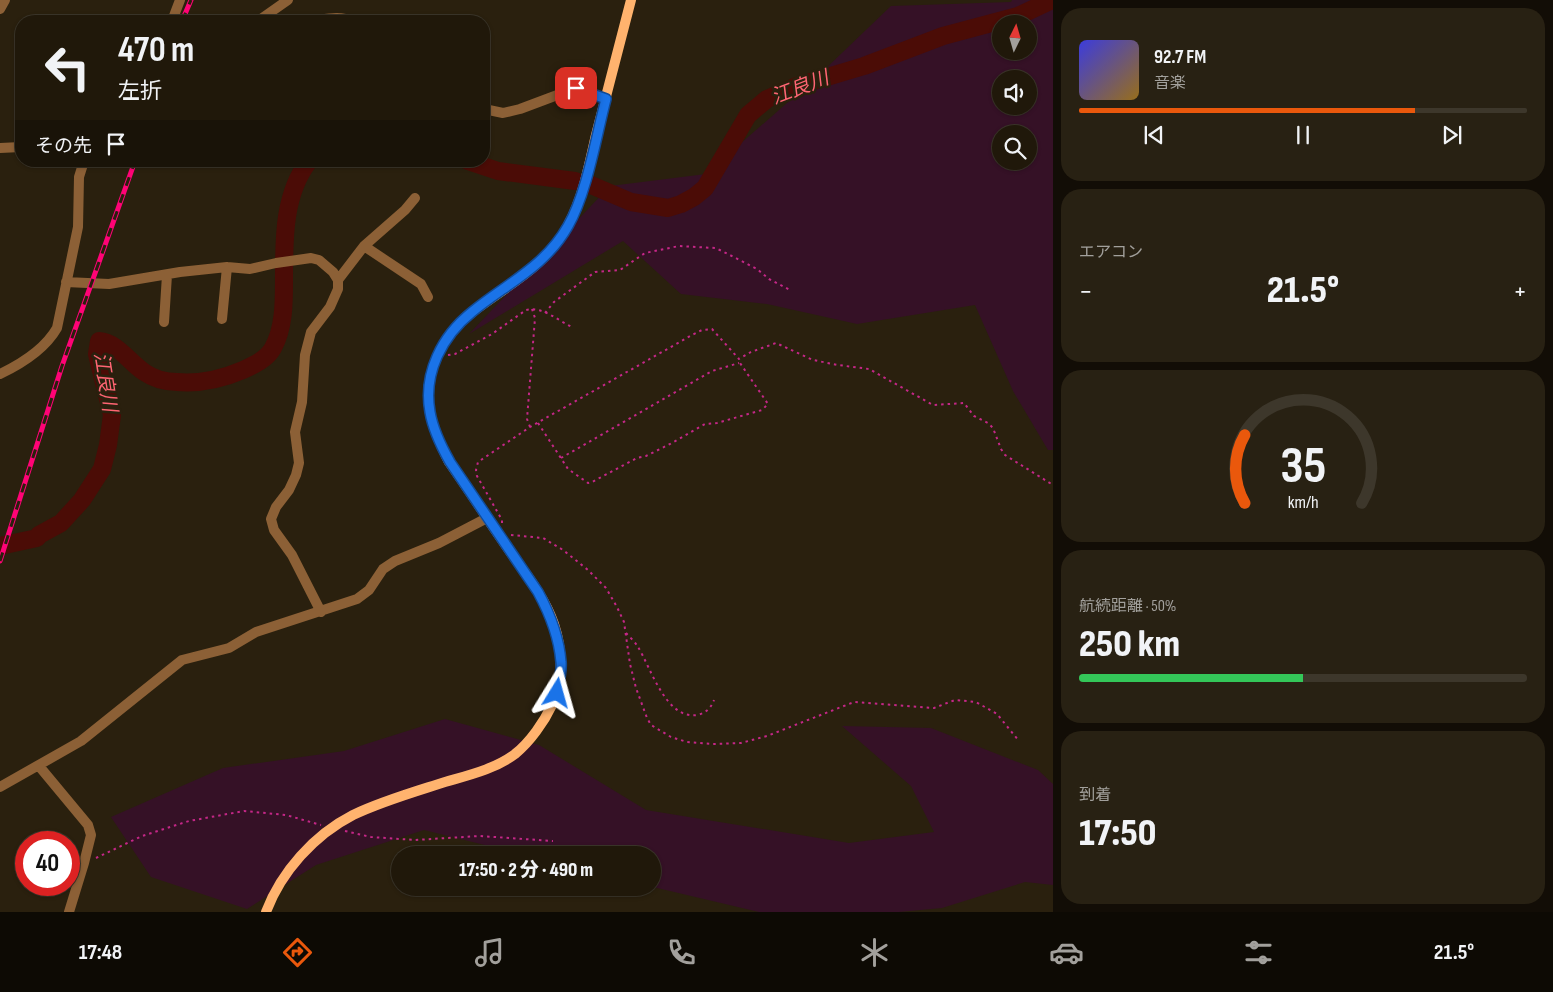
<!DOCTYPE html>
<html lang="ja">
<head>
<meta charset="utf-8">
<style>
	:root { --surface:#20180a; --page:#282113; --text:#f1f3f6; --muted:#a2a09c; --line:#3d372b; --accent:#ea580c }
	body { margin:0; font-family:"Sofia Sans Condensed","Noto Sans JP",sans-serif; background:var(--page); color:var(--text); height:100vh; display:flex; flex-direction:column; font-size:19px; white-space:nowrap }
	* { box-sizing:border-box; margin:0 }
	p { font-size:16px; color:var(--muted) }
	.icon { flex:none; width:28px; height:28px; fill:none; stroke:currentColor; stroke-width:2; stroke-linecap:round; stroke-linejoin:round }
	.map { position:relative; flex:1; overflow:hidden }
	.panel { display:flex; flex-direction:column; gap:8px; padding:8px; background:#120d06; width:500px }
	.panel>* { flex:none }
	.hud { position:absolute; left:15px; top:15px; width:475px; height:152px; border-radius:20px; box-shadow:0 1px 4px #0004,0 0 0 1px var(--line); background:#20180a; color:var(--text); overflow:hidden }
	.needle { width:32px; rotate:5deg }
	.controls { position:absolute; left:992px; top:15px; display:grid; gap:10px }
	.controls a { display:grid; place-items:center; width:45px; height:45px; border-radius:50%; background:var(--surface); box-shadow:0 1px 4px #0004,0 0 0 1px var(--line); font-size:25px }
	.speed { position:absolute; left:15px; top:831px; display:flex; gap:10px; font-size:25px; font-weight:700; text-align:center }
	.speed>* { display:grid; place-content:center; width:65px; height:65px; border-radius:50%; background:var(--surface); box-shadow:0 1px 4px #0004,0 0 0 1px var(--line); line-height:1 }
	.speed .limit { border:8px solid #d22; background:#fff; color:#111 }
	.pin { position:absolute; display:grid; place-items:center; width:42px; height:42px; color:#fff; margin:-21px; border-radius:10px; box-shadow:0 2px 8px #0006 }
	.me { position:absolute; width:55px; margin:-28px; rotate:8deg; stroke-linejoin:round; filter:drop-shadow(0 0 4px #0008) }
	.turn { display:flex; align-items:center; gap:18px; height:105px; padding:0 20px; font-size:22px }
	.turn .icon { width:65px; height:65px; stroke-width:2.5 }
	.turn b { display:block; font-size:35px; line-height:42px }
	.then { display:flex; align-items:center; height:48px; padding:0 20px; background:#0003; gap:10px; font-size:19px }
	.big { font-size:38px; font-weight:800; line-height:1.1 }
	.panel .card { flex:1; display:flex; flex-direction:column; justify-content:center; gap:8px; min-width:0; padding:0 18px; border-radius:20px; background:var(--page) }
	.panel .dial { align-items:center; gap:0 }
	.dial svg { height:130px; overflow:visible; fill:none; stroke:var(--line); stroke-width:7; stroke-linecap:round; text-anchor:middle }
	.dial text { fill:var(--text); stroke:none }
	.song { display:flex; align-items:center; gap:15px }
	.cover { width:60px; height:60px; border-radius:8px; background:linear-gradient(135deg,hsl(240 70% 55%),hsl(40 70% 35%)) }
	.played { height:5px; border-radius:2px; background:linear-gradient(90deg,var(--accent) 75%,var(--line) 75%) }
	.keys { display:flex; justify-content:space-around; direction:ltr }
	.heat { display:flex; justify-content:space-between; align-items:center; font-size:28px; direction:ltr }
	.charge { height:8px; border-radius:4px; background:linear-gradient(90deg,#34c759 50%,var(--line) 0) }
	.trip { position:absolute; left:391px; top:846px; width:270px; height:50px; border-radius:25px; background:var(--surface); box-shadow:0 1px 4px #0004,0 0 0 1px var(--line); font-weight:800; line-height:50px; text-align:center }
	.tab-bar { display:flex; height:80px; justify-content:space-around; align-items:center; background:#0d0a04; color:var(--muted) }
	.tab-bar .icon { width:35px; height:35px }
	.tab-bar .on { color:var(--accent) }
	.tab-bar b { font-size:22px; color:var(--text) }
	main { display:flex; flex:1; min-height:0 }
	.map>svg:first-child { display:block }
</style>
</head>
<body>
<main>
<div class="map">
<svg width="1053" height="912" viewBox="0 0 1053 912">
	<rect width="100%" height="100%" fill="#2a200e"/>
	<path fill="#351126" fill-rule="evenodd" d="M1012,0H1053V450H1048L1013,391L975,305L857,324L767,304L681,294L623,241L469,334L610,186L706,174L820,74L891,6L1011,2ZM1001,24H1029V51H1001ZM1001,79H1029V106H1001ZM1001,134H1029V161H1001Z
		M445,719L539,745L646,810L849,843L934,832L911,786L842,726L931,728L1038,770L1053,784V885L1025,882L942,908L899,912H759L653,887L652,855H525L424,830L316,865L247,909L151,877L111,817L223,768L344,751Z"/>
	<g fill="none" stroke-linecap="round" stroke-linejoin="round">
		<path stroke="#4b0c06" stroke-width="18" d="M468,161L498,171L575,181
			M591,185L631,202L668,208L681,204L694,197L705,188L748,115L767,99L797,86L864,66L943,36L1018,16L1052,0
			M0,546L37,538L39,535L61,523L82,500L102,469L108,445L112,415L97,354L99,341C117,342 130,363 144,372C154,379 166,382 177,382C200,384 222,379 243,370C254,365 267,359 273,348C284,328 284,303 284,281C284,241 283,194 309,161"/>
		<path stroke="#c42787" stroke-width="2" stroke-dasharray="2.5 4" stroke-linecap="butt" d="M545,313L554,302L595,272L620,270L645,253L679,246L715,248L722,251L757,269L769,279L790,290
			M448,355L455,354L492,334L526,310C542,306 557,320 572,327
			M538,423L568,469L588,483L592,482L637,458L646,456L670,444L705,424L717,423L762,410L768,404L740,363L739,359
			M530,427L527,419L535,318L532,309
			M561,458L712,371L739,363
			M502,523V520L477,476L476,470L478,462L530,427L692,335L702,330L712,329L739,359L751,352L776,343L813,360L838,365L869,369L933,405L964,403L974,416L988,423L993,428L1001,449L1005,455L1053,485
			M511,535L543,538L563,550L588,570L606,588L617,607L624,622L630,664L636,688L647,718L651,725L671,737L687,742L713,744L741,743L767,736L854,702L934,708L955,700L976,702L997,714L1019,741
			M626,633C630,637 635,642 638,647C651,668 666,720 697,715C706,713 711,708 714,700
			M345,831L371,837L415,840L480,836L553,841
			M96,858L142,836L189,821L244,811L286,815L321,825"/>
		<path stroke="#8c6036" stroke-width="10" d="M0,9L5,0
			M172,21L180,0
			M258,21L288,0
			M310,21C322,20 340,15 351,21
			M484,109L503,113L520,109L576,88L606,99
			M0,148L21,147
			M364,246L421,284L428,297
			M338,280L364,246L405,210L415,198
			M66,282L109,284L180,272L227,267L250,269L276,263L311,258L319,260L333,272L338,280V289L330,307L311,332L305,355L302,402L295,432L299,463L296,475L289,490L276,507L271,519L274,530L292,555L321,612
			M222,319L227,267
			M164,322L167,275
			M0,374C21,364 45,349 57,328L78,227L79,177L84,161
			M39,766L88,825L91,835L84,863L69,912
			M0,787L81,741L182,660L229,648L256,632L357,599L369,590L383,569L395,561L439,543L487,518"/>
		<path stroke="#ffb36e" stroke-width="10" d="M266,912C281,872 314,835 353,815C382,801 414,792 445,782C469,775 495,769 515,754C530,742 544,722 552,705C563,680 563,651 554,624C545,598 527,575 511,553C490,523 470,492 449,462C441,446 433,430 430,413C422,373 443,334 474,311C508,285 548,265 568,225C583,198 589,165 596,135C608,90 619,45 631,0"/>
		<defs>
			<path id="rail" d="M182,21L191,0
				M0,561L62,366L135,161"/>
		</defs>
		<use href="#rail" stroke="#ff0376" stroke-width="5"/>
		<use href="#rail" stroke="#2a200e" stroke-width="3" stroke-dasharray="9" stroke-linecap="butt"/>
	</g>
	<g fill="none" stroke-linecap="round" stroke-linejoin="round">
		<defs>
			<path id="route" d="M557,693C559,683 562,671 561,662C559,636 550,614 538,592L450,462C441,446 433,430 430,412C423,373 442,336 472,312C506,284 545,267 568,226C587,193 596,137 606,99L576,88"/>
		</defs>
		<use href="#route" stroke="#114b97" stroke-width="12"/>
		<use href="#route" stroke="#1a73e8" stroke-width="9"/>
	</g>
	<g text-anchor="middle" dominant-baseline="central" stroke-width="5" stroke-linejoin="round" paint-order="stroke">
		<g font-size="20" font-style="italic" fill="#ff6573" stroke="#2a200e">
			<text transform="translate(800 88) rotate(-21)">江良川</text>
			<text transform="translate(105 382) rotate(81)">江良川</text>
		</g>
	</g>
</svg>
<div class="controls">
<a><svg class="needle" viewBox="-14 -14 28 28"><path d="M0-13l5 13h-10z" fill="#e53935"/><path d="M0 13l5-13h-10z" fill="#a2a09c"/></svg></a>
<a><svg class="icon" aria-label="sound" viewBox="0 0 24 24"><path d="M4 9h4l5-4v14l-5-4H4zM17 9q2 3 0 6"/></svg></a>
<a><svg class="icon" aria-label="search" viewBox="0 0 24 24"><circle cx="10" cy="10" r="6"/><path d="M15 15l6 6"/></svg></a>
</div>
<div class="speed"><div class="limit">40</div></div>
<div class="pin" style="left:576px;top:88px;background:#d93025"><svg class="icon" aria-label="arrive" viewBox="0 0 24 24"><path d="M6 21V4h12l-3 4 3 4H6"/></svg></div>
<svg class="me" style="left:557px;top:693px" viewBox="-20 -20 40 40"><path d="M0-17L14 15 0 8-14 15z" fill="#1a73e8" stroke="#fff" stroke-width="4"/></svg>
<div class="trip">17:50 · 2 分 · 490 m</div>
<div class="hud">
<div class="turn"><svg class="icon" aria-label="left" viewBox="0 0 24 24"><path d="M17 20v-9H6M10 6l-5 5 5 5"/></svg><div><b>470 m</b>左折</div></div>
<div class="then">その先<svg class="icon" aria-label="arrive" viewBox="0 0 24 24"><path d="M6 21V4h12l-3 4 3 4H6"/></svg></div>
</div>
</div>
<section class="panel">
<div class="card">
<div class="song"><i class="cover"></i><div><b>92.7 FM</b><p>音楽</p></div></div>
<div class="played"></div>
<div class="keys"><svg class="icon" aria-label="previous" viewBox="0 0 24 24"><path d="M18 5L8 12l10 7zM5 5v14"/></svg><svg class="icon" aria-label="pause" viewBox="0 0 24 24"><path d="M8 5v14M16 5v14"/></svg><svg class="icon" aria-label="next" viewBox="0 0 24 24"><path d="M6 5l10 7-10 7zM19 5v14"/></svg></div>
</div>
<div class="card"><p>エアコン</p>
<div class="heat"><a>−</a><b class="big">21.5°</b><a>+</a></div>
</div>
<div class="card dial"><svg viewBox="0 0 100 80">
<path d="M14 69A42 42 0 1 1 86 69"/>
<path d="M14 69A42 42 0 0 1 14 27" stroke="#ea580c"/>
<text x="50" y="56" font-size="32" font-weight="700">35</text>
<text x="50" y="72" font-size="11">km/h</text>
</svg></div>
<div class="card"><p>航続距離 · 50%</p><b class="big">250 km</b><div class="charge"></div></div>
<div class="card"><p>到着</p><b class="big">17:50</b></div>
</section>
</main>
<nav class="tab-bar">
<b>17:48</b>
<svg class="icon on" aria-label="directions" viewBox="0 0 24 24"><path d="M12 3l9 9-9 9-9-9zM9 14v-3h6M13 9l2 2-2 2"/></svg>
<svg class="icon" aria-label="music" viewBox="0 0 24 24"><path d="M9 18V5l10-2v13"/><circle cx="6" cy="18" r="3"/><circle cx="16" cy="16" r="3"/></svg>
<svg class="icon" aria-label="phone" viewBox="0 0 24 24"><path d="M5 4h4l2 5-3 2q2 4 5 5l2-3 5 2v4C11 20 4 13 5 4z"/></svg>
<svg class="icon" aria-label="climate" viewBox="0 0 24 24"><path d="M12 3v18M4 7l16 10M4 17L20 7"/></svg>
<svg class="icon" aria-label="car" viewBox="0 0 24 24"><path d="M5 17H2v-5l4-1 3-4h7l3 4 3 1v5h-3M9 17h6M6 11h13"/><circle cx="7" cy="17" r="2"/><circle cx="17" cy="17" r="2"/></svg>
<svg class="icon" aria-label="filters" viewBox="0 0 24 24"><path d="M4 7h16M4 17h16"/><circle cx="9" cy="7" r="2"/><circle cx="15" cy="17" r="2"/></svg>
<b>21.5°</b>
</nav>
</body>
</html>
